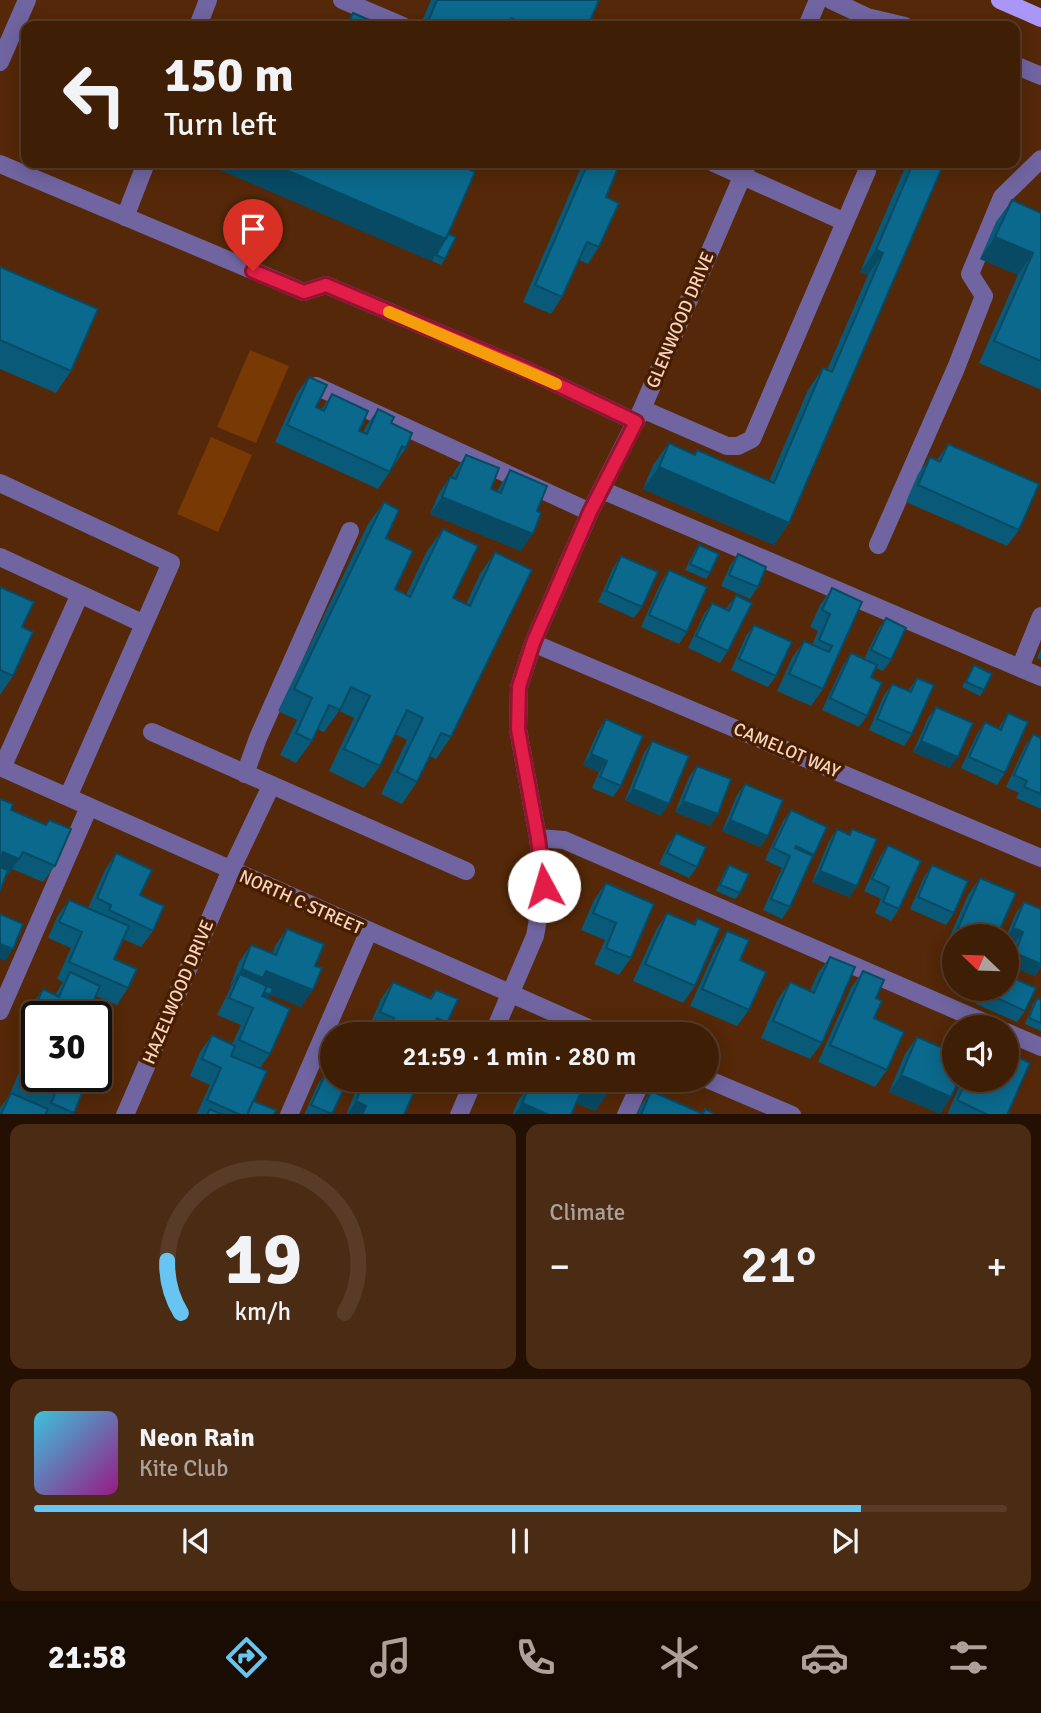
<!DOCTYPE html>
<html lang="en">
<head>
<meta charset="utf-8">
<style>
	:root { --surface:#3f1e06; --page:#4a2b14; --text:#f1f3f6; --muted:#ada29b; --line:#583c28; --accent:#68c4f0 }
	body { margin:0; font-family:Signika,sans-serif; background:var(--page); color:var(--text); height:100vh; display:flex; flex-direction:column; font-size:26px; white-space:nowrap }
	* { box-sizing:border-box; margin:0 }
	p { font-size:23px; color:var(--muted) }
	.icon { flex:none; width:38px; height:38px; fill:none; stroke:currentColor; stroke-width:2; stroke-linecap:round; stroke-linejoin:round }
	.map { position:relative; height:1114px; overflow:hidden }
	.drawer { display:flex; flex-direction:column; gap:10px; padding:10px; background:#231003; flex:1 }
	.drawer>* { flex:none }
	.guide { position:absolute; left:21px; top:21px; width:999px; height:147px; border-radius:14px; box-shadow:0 4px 18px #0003,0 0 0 2px var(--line); background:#3f1e06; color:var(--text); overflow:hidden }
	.needle { width:46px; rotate:293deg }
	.fabs { position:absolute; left:942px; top:924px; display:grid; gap:14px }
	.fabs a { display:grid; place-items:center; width:77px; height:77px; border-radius:50%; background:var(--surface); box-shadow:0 4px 18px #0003,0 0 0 2px var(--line); font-size:35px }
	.speed { position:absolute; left:21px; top:1001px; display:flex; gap:14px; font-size:35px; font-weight:700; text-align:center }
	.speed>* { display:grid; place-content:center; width:91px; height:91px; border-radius:50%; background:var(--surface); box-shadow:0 4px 18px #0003,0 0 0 2px var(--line); line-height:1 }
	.speed .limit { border:4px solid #111; border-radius:10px; background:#fff; color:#111 }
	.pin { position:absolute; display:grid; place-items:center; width:60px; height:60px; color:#fff; margin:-72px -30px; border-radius:50% 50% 50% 0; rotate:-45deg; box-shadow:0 0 7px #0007 }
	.pin .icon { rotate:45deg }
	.me { position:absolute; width:77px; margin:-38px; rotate:354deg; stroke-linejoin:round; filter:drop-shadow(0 0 5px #0008) }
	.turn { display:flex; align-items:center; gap:24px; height:147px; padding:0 28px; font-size:32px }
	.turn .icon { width:91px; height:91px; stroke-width:2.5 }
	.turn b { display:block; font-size:49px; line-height:60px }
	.big { font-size:52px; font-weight:600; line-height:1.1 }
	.drawer .widget { flex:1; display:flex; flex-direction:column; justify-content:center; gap:10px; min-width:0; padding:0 24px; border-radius:14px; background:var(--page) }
	.drawer .dial { align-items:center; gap:0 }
	.dial svg { height:182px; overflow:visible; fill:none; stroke:var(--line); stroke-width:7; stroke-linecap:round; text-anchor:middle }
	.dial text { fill:var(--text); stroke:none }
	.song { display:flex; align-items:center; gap:21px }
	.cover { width:84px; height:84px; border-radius:10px; background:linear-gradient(135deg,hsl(190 70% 55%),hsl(310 70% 35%)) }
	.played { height:7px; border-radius:4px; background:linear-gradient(90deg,var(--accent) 85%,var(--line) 85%) }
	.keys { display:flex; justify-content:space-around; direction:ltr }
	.heat { display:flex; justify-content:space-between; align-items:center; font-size:38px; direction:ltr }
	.drawer .tiles { flex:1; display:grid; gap:10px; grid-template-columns:1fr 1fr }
	.widget:last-child { grid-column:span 2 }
	.trip { position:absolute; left:320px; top:1022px; width:399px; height:70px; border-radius:35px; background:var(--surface); box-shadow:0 4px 18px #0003,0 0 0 2px var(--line); font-weight:600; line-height:70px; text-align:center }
	.menu { display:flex; height:112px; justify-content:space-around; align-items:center; background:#190c02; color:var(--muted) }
	.menu .icon { width:49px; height:49px }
	.menu .current { color:var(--accent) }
	.menu b { font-size:32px; color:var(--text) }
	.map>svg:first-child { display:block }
</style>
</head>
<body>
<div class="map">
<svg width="1041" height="1115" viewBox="0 0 1041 1115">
	<rect width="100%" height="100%" fill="#542808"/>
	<path fill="#793904" d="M250,350L289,366L256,443L217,427Z
		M211,437L252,455L218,532L177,514Z"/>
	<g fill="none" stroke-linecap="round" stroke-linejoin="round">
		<path stroke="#7065a0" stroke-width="18" d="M342,0L403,26
			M831,0L867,17L905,26
			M198,26L208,0
			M807,26L818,0
			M0,62L27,0
			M1015,65L1041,76
			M714,163L845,222
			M0,164L304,292L326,285L527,370L636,422
			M125,217L146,163
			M316,386L590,512
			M642,409L727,446H738L752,439L867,171L865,163
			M0,483L171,563L68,797
			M602,490L1041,677
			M878,545L956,368L984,296L970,274L1002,197L1041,159
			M0,557L80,594L2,768
			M80,594L144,624
			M533,643L1041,858
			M1020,668L1041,616
			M152,732L466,871
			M0,767L602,1034
			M245,774L258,738L350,531
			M538,838L564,840L995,1027
			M0,1011L89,807
			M1006,1032L1041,1047
			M493,1034L535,936L544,886L538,838L518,729L519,687L533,643L590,512L642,409L748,163
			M707,1079L792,1115
			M125,1115L231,870L271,786
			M289,1115L368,933
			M459,1115L474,1080
			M626,1115L642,1080"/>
		<path stroke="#a996f6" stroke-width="18" d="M1000,0L1041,18"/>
	</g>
	<path fill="#095a79" d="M431,0H599L588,26H420Z
		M353,13L383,26H344Z
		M583,163H620L606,197L599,247L588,264L579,260L562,297L551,314L523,302Z
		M907,163H944L789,523L774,545L643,489L653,465L669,443L694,454L697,450L769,481L808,390L823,368L827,370L868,275L860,272Z
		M1012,200L1041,213V390L979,363L1018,275L980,259L996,222Z
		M448,234L445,259L441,265L432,261L435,254L431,261Z
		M0,267L71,371L56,393L0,369Z
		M309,377L316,407L321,410L332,394L359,431L363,433L366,426L378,409L391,423L406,448L378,489L275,442L297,393Z
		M948,444L1019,530L1007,546L906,502L918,474L930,457L937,460Z
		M466,455L491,489L497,491L510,470L537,511L521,551L430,514L439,493L450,477H452L454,472Z
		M384,502L386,538L395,589L406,595L427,551L443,529L453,598L466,604L480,574L495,552L451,737L436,759L430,756L417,782L402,804L381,794L407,740L395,734L380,766L364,788L329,771L354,718L339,711L324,732L317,729L312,741L296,763L280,755L297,720L278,711L368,524Z
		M699,545L710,573L706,579L685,570L695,550Z
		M738,554L758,587L750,599L721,586L730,566Z
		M621,556L642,607L634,618L598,602L613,568Z
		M669,570L687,632L679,644L641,627L661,582Z
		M0,587L22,627L13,676L0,695Z
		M832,588L862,602L823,689L811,706L777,691L792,658L804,641L812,645L818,631L810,627L820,605Z
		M736,595L728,651L720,663L688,648L704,614L712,603L726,609Z
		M886,618L891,660L883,671L876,668L871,677L867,716L859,727L822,710L843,665L851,653L864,659L878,630Z
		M754,625L776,676L768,687L731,670L746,636Z
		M1041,649V660L1037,658Z
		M974,665L984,690L980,696L962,687Z
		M917,678L912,734L904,746L869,730L884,695L892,684L908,691Z
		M936,707L950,768L913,752L928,718Z
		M1008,713L1005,773L997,785L961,768L977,734L985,722L998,729Z
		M606,719L621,786L613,797L592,788L599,772L583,765L598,731Z
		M1033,734L1041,738V809L1016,798L1019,793L1006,787L1025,746Z
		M652,741L661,816L625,800L644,753Z
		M697,766L718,814L710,826L675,812L689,777Z
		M745,784L768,836L760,847L722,831L737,795Z
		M11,810L45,825L49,820L55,866L43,882L12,869L7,876L6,875Z
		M791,810L814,855L790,907L782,919L763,910L782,868L765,860L783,821Z
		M837,829L848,834L852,829L857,886L849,897L812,882L829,841Z
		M676,833L697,867L689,878L659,864L668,845Z
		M888,845L899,909L891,921L875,913L881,899L864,891L880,857Z
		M116,853L140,895L153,931L141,947L123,939L114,959L128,988L117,1005L96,996L87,1017H37V1037L20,1030L31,1006L43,989L55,995L63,982L57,979L71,948L48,938L57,917L69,900L88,908L105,870Z
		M729,865L740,893L735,899L716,891L725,870Z
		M932,865L954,913L946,925L910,909L924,877Z
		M980,878L1016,893L954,936V948L946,945L968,895Z
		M606,883L631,958L619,975L594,964L605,940L581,930L594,900Z
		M1024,902L1041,909V967L1035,976L1007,965L1015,943L1006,939V937L1016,913Z
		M667,913L693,924L697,918L695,986L683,1003L633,981L656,930Z
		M287,929L315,966L301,1007L270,994L267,999L270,1054L260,1068L253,1101L274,1115H196L210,1085L190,1076L200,1052L212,1035L232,1044L241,1025L217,1015L231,987L230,986L239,962L251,945L272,954L275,946Z
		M727,931L740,960L749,1010L737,1026L690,1006L716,948Z
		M830,957L822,1043L810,1059L761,1038L778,999L790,982L810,991L818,973Z
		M863,971L887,1070L875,1087L818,1062L851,988Z
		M393,982L429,998L436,990L439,1034H381L368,1029L381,999Z
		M983,989H1006L1025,1011L1017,1022L976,1004Z
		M1037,998L1041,1000V1031L1025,1024L1033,1004Z
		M954,1030L951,1097L940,1114L889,1092L905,1054L917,1037L942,1048Z
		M37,1038V1076L63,1084L74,1113L72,1115H0V1108L9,1096L28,1051Z
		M326,1073L332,1115H304L318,1084Z
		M363,1080H419L404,1115H346L357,1088Z
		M537,1080H613L607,1094L595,1111L576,1103L571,1115H512L518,1101L530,1084L534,1086Z
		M962,1080H1006L1007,1115H947Z
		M651,1091L702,1113L705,1109L717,1115H637L639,1108Z"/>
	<path fill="#084a63" d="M511,18L530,26H505Z
		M204,163H270L446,239L431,261Z
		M995,237L1033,253L1018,275L980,259Z
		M876,250L883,253L868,275L860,272Z
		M659,467L789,523L774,545L643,489Z
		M442,497L533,534L521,551L430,514Z
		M921,741L958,757L950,768L913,752Z
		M591,754L607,761L599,772L583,765Z
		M633,789L669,804L661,816L625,800Z
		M683,801L718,814L710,826L675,812Z
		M730,820L768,836L760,847L722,831Z
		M3,852L19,859L7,876L0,873V855Z
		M820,871L857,886L849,897L812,882Z
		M958,928L973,935L972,936H954V948L946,945Z
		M1013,928L1023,932L1015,943L1006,939V938Z
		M0,944L13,949L5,961L0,959Z
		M1015,953L1041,964V967L1035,976L1007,965Z
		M242,969L266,971L313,990L301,1007L258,990L240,974L231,987L230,986Z
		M258,990L270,995L266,1000L254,995Z
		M437,1018L447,1023L439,1034H426Z
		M901,1075L951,1097L940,1114L889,1092Z
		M584,1085L607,1094L595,1111L572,1101Z
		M356,1101L366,1106L360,1115H347Z
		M522,1103L549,1115H517L518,1112L516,1115H514Z"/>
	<path fill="#0b698d" stroke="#084a63" stroke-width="2" d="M437,0H599L588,26H530L511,18L507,26H426Z
		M353,13L383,26H348Z
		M840,22L849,26H839Z
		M270,163H454L475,172L446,239Z
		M588,163H620L606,197L619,203L599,247L587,242L562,297L535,285Z
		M913,163H944L789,523L659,467L669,443L695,455L697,450L774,483L823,368L832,372L883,253L876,250Z
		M1012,200L1041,213V361L994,341L1033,253L995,237Z
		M448,234L456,237L445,259L436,255Z
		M0,267L98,309L71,371L0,340Z
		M309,377L327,385L316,407L324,411L332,394L368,411L359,431L367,434L378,409L394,417L391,423L412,433L406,448L402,446L390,472L287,425Z
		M948,444L1039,484L1019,530L918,485L930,457L940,462Z
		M466,455L499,468L491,489L501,493L510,470L547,486L537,511L541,513L533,534L442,497L450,477L456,479Z
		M384,502L399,510L386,538L413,551L395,589L410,597L443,529L478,546L453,598L470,606L495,552L532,570L451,737L441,733L417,782L397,772L423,718L407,710L380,766L344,749L370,696L351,687L340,710L329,705L312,741L296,733L312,698L294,689Z
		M699,545L719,554L710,573L690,564Z
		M738,554L766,567L758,587L729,575Z
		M621,556L658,572L642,607L606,591Z
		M669,570L707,587L687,632L649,615Z
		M0,587L34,602L22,627L33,632L13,676L0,670Z
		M832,588L862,602L823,689L789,674L804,641L829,652L832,646L819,640L830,614L822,610Z
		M736,595L752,603L728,651L696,636L712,603L729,611Z
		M886,618L906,628L891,660L871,650Z
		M754,625L792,642L776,676L739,659Z
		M851,653L877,665L871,677L882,683L867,716L830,698Z
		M974,665L992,674L984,690L966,682Z
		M917,678L934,685L912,734L877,719L892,684L911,692Z
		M936,707L973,723L958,757L921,741Z
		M1008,713L1028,722L1005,773L969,757L985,722L1001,730Z
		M606,719L643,736L621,786L600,777L607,761L591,754Z
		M1033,734L1041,738V794L1024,787L1027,781L1014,775Z
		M652,741L689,756L669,804L633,789Z
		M697,766L731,779L718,814L683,801Z
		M745,784L783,800L768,836L730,820Z
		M0,799L13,804L11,810L46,825L49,820L71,829L55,866L23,852L19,859L3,852L2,855H0Z
		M791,810L827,827L814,855L796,846L795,848L813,856L790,907L771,899L790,856L773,848Z
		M837,829L850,835L852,829L877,839L857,886L820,871Z
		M676,833L706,847L697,867L667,853Z
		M888,845L921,861L899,909L883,902L889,887L872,879Z
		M116,853L152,870L140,895L164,906L153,931L109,910L111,905L97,898Z
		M729,865L749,874L740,893L720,885Z
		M932,865L968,881L954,913L918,897Z
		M0,867L8,870L0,891Z
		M980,878L1016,893L997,936H973V935L958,928Z
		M606,883L654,904L631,958L606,948L616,923L593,913Z
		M69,900L129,926L114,959L137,969L128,988L69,962L82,932L59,922Z
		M1024,902L1041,909V964L1015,953L1023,932L1013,928Z
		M667,913L695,925L697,918L720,928L695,986L645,964Z
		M0,914L23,924L13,949L0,944Z
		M287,929L324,944L315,966L322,968L313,990L266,971L263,978L242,969L251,945L276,955Z
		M727,931L749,940L740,960L766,972L749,1010L702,989Z
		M830,957L855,967L822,1043L773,1021L790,982L814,993Z
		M863,971L884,980L876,998L882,1001L874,1018L904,1032L887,1070L830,1045Z
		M70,972L100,986L87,1017H41L32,1013L43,989L59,997Z
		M240,974L267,986L262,996L290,1009L270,1054L239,1040L253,1008L229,998Z
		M1006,975L1036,988L1025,1011L984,992L986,989H1006Z
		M393,982L431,999L436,990L458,999L447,1023L437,1018L430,1034H387L394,1018L380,1012Z
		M263,985L273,988L270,995L264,992L267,986Z
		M1037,998L1041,1000V1023L1029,1018Z
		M96,1022L110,1029L100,1053L96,1051Z
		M954,1030V1080H959L951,1097L901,1075L917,1037L945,1049Z
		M212,1035L235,1046L231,1056L267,1071L247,1115H241L207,1100L221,1068L202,1059Z
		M37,1041V1076H66L63,1084L82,1093L74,1113L51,1103L55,1094L20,1079Z
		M1006,1052L1030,1063L1007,1115H988L957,1100L967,1080H1006Z
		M326,1073L332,1076V1080H341L347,1082L332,1114L311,1105Z
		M365,1080H419L404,1115H362L366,1106L356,1101Z
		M541,1080H613L607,1094L584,1085L571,1115H549L522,1103L530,1084L538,1087Z
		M651,1091L703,1114L705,1109L717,1115H641Z
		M11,1093L48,1109L45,1115H0L1,1114Z
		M253,1101L276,1110L274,1115H247Z
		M210,1109L223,1115H207Z"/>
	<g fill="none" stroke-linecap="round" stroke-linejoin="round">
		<defs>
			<path id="route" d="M253,271L304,292L326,285L527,370L636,422L590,512L533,643L519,687L518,729L538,838L544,886"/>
		</defs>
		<use href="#route" stroke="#92132f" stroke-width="18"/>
		<use href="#route" stroke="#e11d48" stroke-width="12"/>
		<path stroke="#f59e0b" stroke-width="12" d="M389,312L556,384"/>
	</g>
	<g text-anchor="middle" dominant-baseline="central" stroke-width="7" stroke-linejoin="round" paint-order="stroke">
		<g font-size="18" fill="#f9d5c1" stroke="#481e00">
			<text transform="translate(680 320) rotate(-67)">GLENWOOD DRIVE</text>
			<text transform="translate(787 750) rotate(23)">CAMELOT WAY</text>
			<text transform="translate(301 902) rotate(24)">NORTH C STREET</text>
			<text transform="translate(178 992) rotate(-67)">HAZELWOOD DRIVE</text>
		</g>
	</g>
</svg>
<div class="fabs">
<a><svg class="needle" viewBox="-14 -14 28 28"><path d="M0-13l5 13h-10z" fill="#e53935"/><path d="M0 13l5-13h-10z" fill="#ada29b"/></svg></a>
<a><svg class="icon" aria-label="sound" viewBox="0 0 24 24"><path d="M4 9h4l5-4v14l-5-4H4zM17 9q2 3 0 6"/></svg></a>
</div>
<div class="speed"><div class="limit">30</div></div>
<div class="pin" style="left:253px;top:271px;background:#d93025"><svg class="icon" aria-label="arrive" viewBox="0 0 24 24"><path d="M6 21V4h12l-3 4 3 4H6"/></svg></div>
<svg class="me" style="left:544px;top:886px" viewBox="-20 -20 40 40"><circle r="19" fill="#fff"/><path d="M0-13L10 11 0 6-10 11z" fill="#e11d48"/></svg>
<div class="trip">21:59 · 1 min · 280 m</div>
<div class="guide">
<div class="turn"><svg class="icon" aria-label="left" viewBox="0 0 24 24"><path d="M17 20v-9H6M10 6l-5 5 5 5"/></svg><div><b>150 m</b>Turn left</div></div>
</div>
</div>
<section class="drawer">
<div class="tiles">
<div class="widget dial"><svg viewBox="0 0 100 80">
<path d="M14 69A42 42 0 1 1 86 69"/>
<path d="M14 69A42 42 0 0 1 8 46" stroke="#68c4f0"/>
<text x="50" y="56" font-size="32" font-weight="700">19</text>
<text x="50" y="72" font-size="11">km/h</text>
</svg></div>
<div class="widget"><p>Climate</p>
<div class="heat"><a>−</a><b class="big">21°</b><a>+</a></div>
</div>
<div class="widget">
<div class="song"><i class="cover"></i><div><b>Neon Rain</b><p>Kite Club</p></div></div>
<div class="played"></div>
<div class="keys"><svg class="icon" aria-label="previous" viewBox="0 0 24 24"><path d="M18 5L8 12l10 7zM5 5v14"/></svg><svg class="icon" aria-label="pause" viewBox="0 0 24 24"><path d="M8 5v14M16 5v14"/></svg><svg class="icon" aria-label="next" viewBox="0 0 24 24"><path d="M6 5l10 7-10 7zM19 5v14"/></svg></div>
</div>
</div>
</section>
<nav class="menu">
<b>21:58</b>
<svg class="icon current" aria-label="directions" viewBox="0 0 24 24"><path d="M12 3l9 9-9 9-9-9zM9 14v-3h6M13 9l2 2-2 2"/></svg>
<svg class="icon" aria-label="music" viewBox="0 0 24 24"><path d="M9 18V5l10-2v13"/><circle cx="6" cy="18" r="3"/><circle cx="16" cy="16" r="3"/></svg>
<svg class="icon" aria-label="phone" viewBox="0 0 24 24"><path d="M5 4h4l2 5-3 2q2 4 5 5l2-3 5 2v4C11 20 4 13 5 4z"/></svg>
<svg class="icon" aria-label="climate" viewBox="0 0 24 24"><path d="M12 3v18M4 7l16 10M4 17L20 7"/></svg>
<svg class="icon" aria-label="car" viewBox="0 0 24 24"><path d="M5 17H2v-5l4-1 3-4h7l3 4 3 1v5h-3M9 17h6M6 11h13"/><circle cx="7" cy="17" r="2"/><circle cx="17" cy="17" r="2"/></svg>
<svg class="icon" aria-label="filters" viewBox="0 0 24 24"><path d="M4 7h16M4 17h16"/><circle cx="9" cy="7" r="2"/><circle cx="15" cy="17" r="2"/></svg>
</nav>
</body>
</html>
